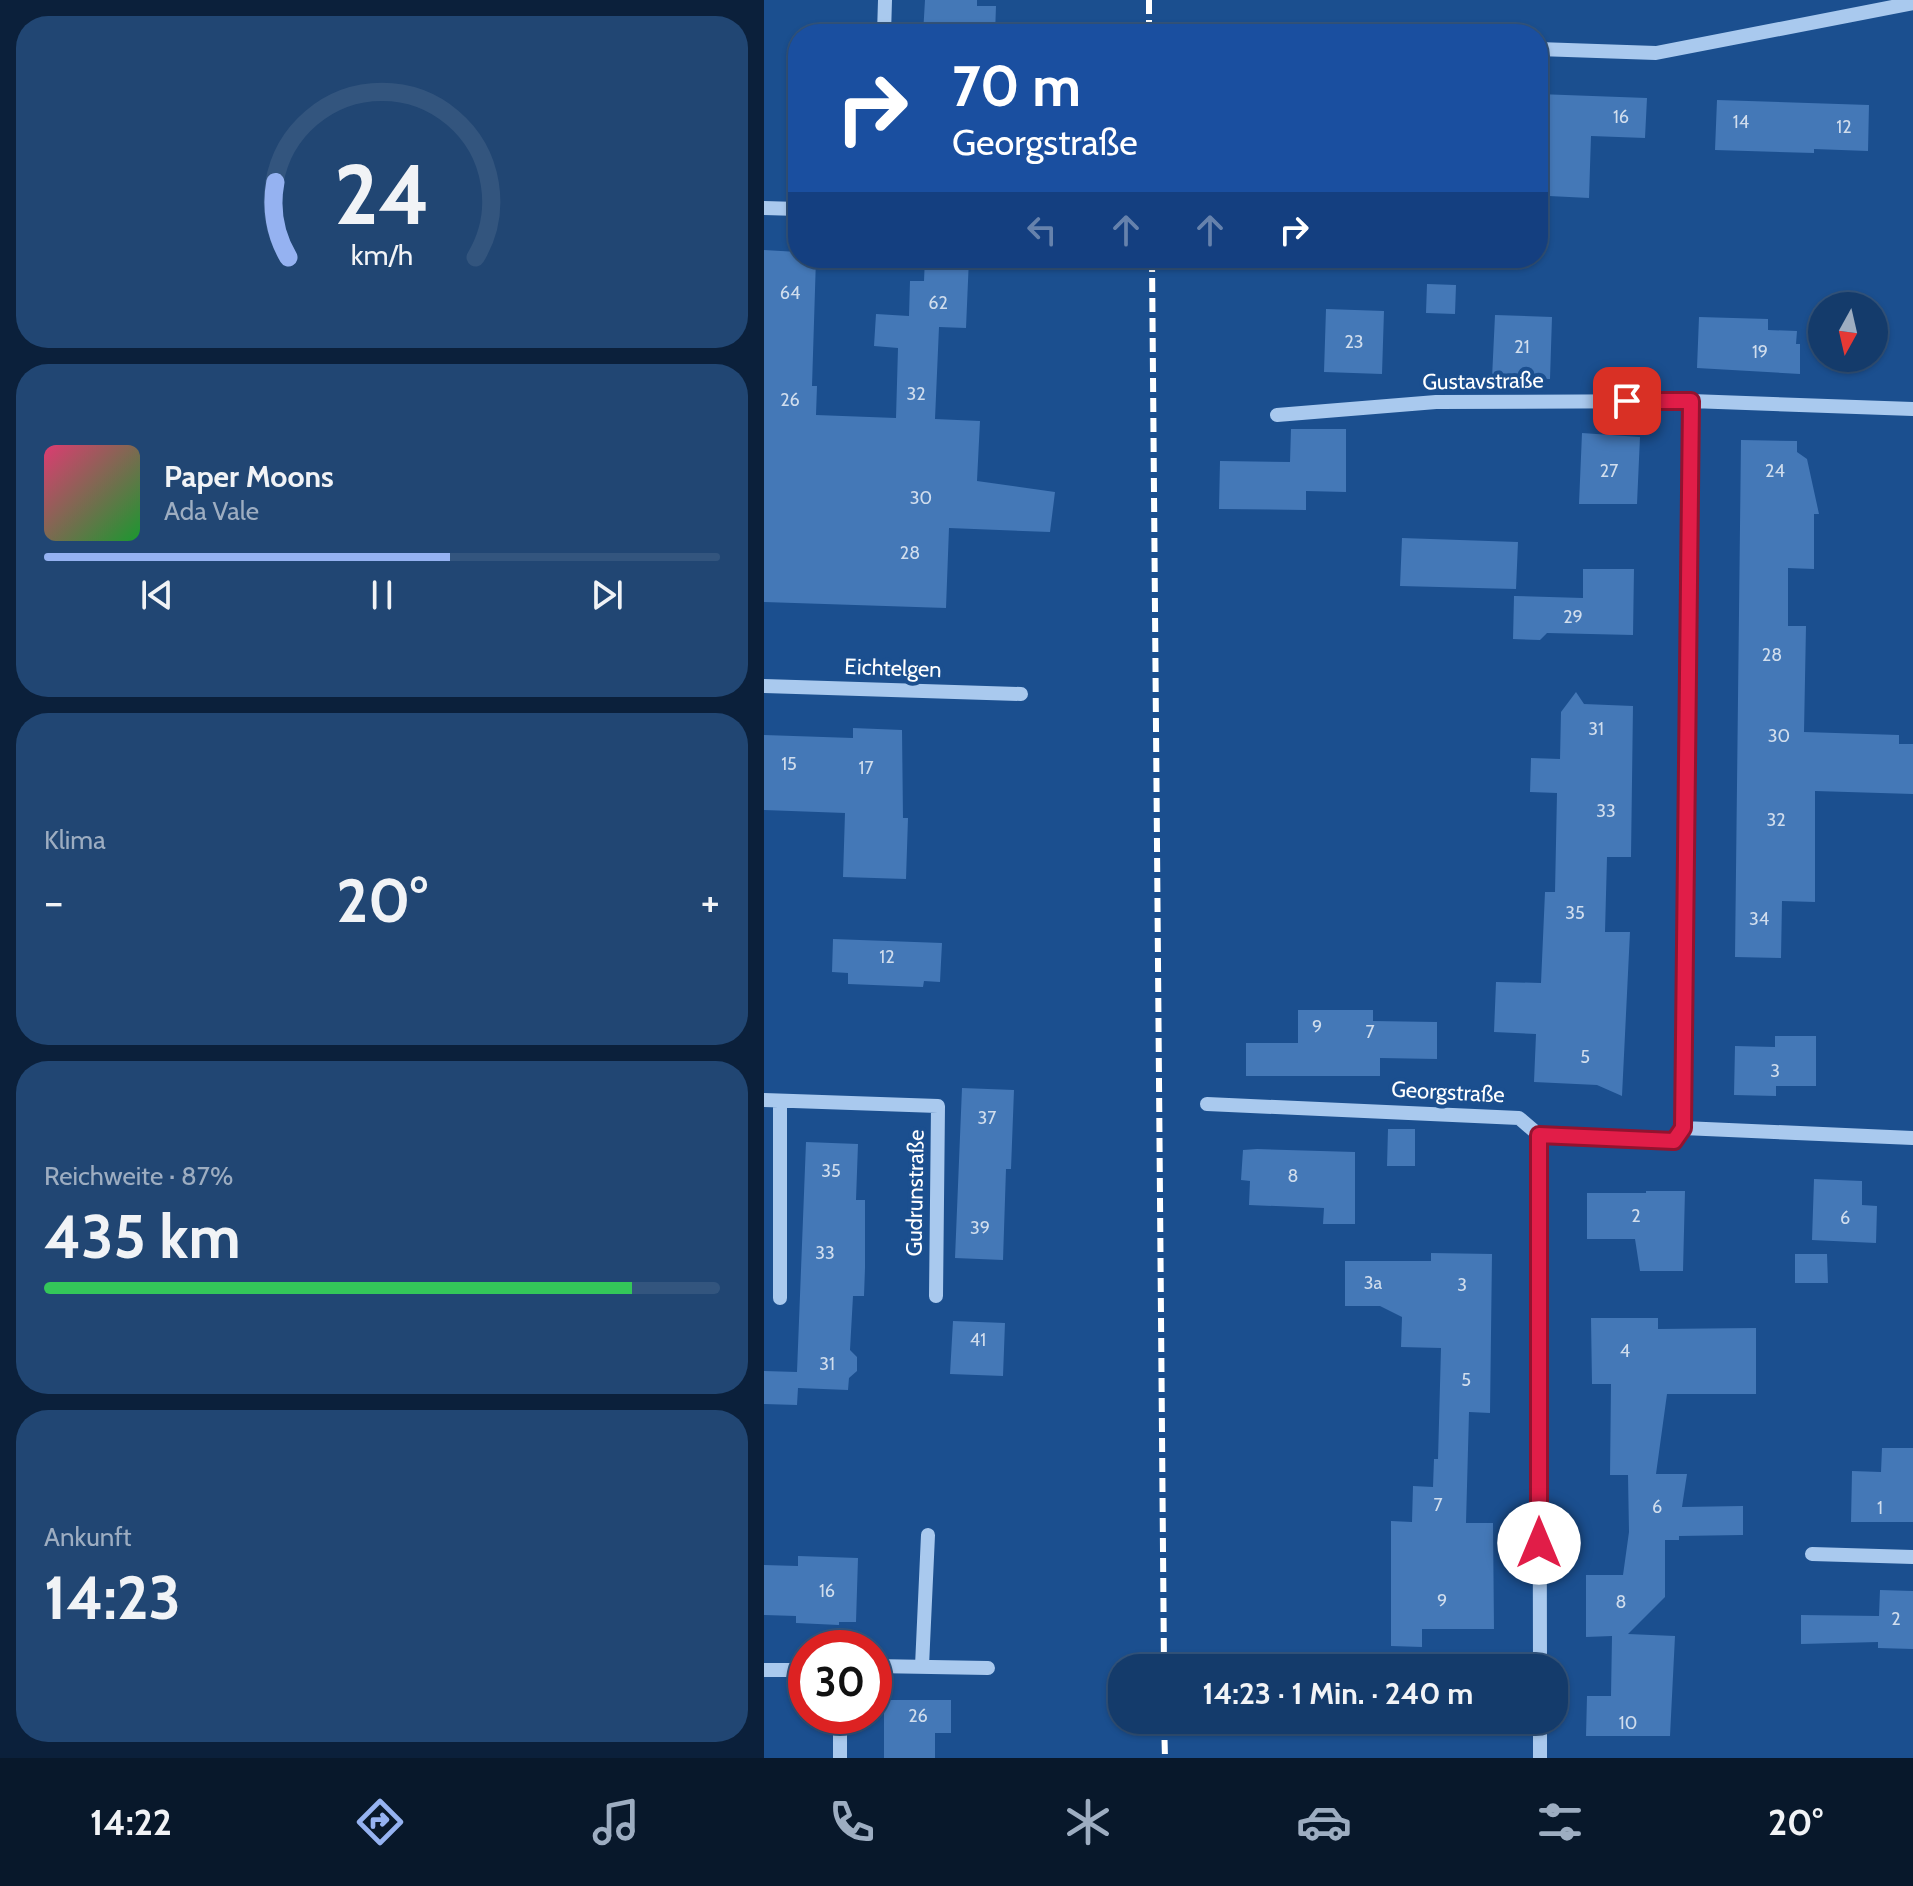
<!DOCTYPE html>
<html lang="de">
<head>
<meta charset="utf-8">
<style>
	:root { --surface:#143b6b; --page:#214673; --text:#f1f3f6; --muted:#9dadc1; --line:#33557e; --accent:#95b2f1 }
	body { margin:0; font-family:Cabin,sans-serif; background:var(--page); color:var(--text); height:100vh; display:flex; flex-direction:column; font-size:30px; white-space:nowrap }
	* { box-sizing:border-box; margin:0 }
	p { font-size:26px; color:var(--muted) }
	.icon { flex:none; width:44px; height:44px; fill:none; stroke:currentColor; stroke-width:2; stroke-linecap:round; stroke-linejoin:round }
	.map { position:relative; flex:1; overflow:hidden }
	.panel { display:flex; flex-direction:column; gap:16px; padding:16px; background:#0b203b; width:764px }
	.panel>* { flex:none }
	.top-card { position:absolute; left:24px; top:24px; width:760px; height:244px; border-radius:32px; box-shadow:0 2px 6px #0004,0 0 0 2px var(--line); background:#1a4fa0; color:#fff; overflow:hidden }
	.needle { width:52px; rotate:188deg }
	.tools { position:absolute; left:1044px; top:292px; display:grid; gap:16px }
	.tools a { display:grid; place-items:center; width:80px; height:80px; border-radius:50%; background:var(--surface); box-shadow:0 2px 6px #0004,0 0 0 2px var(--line); font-size:40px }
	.speed { position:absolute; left:24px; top:1630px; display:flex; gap:16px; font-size:40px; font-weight:700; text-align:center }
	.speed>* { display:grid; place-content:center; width:104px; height:104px; border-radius:50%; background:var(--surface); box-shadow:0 2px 6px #0004,0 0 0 2px var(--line); line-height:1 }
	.speed .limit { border:12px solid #d22; background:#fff; color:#111 }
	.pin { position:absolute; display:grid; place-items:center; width:68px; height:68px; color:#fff; margin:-34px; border-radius:16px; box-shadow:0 4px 12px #0006 }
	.me { position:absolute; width:88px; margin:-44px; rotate:0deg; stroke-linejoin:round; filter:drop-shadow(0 0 6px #0008) }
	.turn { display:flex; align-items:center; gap:28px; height:168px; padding:0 32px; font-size:36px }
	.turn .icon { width:104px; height:104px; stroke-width:2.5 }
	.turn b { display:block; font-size:56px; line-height:68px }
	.lanes { display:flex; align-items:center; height:76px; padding:0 32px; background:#0003; justify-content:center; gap:40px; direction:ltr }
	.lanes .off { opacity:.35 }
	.big { font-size:60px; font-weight:700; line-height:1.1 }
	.panel .tile { flex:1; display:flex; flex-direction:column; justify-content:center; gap:12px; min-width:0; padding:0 28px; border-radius:32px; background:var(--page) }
	.panel .dial { align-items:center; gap:0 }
	.dial svg { height:208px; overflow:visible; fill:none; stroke:var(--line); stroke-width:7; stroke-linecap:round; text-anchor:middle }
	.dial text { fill:var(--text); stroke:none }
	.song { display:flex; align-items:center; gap:24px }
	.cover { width:96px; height:96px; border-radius:12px; background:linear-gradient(135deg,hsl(340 70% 55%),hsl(130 70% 35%)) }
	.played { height:8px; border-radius:4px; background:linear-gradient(90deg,var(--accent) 60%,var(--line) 60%) }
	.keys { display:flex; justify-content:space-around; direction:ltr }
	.heat { display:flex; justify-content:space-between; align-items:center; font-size:44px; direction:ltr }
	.charge { height:12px; border-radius:6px; background:linear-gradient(90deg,#34c759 87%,var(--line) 0) }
	.trip { position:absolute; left:344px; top:1654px; width:460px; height:80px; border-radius:32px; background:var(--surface); box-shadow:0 2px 6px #0004,0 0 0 2px var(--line); font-weight:700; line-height:80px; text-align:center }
	.tabs { display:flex; height:128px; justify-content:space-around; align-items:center; background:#08182b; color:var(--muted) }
	.tabs .icon { width:56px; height:56px }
	.tabs .active { color:var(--accent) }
	.tabs b { font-size:36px; color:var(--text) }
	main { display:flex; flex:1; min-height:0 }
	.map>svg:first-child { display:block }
</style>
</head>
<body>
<main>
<section class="panel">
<div class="tile dial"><svg viewBox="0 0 100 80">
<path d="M14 69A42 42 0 1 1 86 69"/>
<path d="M14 69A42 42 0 0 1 9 40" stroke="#95b2f1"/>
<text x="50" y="56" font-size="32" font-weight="700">24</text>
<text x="50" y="72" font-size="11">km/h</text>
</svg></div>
<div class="tile">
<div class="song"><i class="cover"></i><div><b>Paper Moons</b><p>Ada Vale</p></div></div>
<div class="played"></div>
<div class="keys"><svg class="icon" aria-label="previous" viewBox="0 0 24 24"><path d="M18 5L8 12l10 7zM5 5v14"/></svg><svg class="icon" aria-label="pause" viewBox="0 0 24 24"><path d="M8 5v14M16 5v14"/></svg><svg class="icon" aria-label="next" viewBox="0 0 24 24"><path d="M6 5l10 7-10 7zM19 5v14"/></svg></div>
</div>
<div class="tile"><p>Klima</p>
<div class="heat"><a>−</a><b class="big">20°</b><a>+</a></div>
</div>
<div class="tile"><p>Reichweite · 87%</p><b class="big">435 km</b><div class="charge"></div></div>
<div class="tile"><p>Ankunft</p><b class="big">14:23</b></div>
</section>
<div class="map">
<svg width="1149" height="1758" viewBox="0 0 1149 1758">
	<rect width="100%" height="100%" fill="#1b4f8f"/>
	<path fill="#4478b7" d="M161,0H213V6H232L231,34H159Z
		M774,94L883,98L881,138L827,136L825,198L785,196L786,141H774Z
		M953,100L1105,105L1104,151L1050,149V153L951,150Z
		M0,250L34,252V258H52L48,386H53L52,415L132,418L134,348L110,346L112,314L145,316L146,281H160L161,258H205L202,328L175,327L171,419L216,421L213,481L291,492L286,532L185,528L182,608L0,602Z
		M663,284L692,285L691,314L662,313Z
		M562,309L620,311L618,374L560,372Z
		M731,315L788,317L786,379L728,378Z
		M935,317L1004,319V330L1033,331L1032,344H1036V374L933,368Z
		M527,429H582V492L542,491V510L455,509L456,461L526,462Z
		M818,433L876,437L873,504H815Z
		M977,440L1033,441V452L1043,459L1055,514H1050V569L1024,568V626H1042L1040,732L1135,735V744H1149V794L1051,791V902L1018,901L1017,958L971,957Z
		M638,538L754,542L752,589L636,586Z
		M819,569H870L869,635L783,633L776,640L749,639L750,596L819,598Z
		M812,692L820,704L869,706L867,857H843L841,932H866L858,1096L833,1085L770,1082L772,1034L730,1032L732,982L777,983L781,892H791L793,793L766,792L767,758L796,759L797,712Z
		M89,728L138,730L139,818H144L142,879L79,877L81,813L0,810V735L89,738Z
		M69,939L178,943L176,982L160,981L159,987L84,984V973L68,972Z
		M534,1010H609V1021L673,1022V1059L616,1058V1076H482V1043H534Z
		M1011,1036H1052V1086H1012V1096L970,1095L971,1046L1011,1047Z
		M198,1088L250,1090L247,1169H242L239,1260L191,1258Z
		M624,1129H651V1166H623Z
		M42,1142L94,1144L92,1200H101V1268L100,1296H89L86,1350L93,1357V1371L85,1378L84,1390L34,1388L33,1405L0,1404V1371L33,1372Z
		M493,1149L591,1152V1224H559L560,1208L485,1205L486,1181L477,1180L479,1150Z
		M1050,1179L1098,1181V1205L1113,1206L1112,1243L1048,1240Z
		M882,1191H921L919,1271H876L871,1239H823V1193H882Z
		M667,1253L728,1254L726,1413L705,1412L702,1523H729L730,1629H658V1647L627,1646V1521L648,1522L649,1486L669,1487L670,1459H674L677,1348L637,1347L638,1317L616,1306H581V1261H667Z
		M1031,1254H1063L1064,1283H1031Z
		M827,1318H894V1329L992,1328V1394H903L892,1474H923L918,1507L979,1506V1535L915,1536V1540H901V1597L864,1634L911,1636L906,1736H822L823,1696H847L848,1636L822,1637V1575H859L865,1532L864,1475H846L847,1384H828Z
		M189,1321L241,1323L239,1376L186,1374Z
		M1118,1448H1149V1522H1087L1088,1471L1117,1472Z
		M34,1556L94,1558L92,1622H75V1625L32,1623V1616L0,1615V1565L34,1566Z
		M1116,1590L1149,1591V1649L1114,1648V1642L1037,1644V1615L1115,1616Z
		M120,1700H187V1733H171V1758H120Z"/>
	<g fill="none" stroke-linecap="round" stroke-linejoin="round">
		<path stroke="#a9c9ee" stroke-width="14" d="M120,34L121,0
			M774,49L892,53L1149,3
			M0,208L34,209
			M513,415L672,402L927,401
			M0,686L257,694
			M0,1100L174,1106L172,1296
			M16,1101V1298
			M443,1104L755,1118L775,1135L910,1141L919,1128
			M919,1128L927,401L1149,409
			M919,1128L1149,1138
			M775,1135L776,1668
			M1048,1554L1149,1557
			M110,1666L224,1668
			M158,1666L164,1535
			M0,1670H42
			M76,1716V1758
			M776,1720V1758"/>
		<path stroke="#fff" stroke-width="6" stroke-dasharray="14 6" stroke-linecap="butt" d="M385,0V34
			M388,258L400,1668
			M400,1720L401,1758"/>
	</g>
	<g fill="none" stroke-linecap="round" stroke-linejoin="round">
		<defs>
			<path id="route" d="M775,1543V1135L910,1141L919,1128L927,401H863"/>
		</defs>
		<use href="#route" stroke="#92132f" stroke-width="20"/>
		<use href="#route" stroke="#e11d48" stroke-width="14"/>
	</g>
	<g text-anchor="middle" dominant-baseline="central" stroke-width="8" stroke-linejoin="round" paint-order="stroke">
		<g font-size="18" fill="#d0dded">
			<text x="857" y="117">16</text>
			<text x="977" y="122">14</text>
			<text x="1080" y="127">12</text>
			<text x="26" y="293">64</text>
			<text x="174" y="303">62</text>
			<text x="590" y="342">23</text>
			<text x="758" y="347">21</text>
			<text x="996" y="352">19</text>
			<text x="152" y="394">32</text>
			<text x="26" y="400">26</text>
			<text x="845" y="471">27</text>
			<text x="1011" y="471">24</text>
			<text x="157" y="498">30</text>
			<text x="146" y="553">28</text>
			<text x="809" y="617">29</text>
			<text x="1008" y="655">28</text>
			<text x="832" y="729">31</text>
			<text x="1015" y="736">30</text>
			<text x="25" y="764">15</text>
			<text x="102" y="768">17</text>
			<text x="842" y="811">33</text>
			<text x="1012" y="820">32</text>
			<text x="811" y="913">35</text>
			<text x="995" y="919">34</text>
			<text x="123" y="957">12</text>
			<text x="553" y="1027">9</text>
			<text x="606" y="1032">7</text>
			<text x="821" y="1057">5</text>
			<text x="1011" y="1071">3</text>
			<text x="223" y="1118">37</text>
			<text x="67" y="1171">35</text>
			<text x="529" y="1176">8</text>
			<text x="872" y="1216">2</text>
			<text x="1081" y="1218">6</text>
			<text x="216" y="1228">39</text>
			<text x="61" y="1253">33</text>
			<text x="609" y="1283">3a</text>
			<text x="698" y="1285">3</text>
			<text x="214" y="1340">41</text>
			<text x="861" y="1351">4</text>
			<text x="63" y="1364">31</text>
			<text x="702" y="1380">5</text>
			<text x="674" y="1505">7</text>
			<text x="893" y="1507">6</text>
			<text x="1116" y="1508">1</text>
			<text x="63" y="1591">16</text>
			<text x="678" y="1601">9</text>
			<text x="857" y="1602">8</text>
			<text x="1132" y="1619">2</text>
			<text x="154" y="1716">26</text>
			<text x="864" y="1723">10</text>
		</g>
		<g font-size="22" fill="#fff" stroke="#1b4f8f">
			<text transform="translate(719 381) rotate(-1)">Gustavstraße</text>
			<text transform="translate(129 668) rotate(2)">Eichtelgen</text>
			<text transform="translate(684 1092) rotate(3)">Georgstraße</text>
			<text transform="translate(151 1193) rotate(-89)">Gudrunstraße</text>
		</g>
	</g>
</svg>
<div class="tools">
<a><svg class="needle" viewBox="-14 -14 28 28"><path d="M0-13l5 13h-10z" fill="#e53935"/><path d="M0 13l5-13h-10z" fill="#9dadc1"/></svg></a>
</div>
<div class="speed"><div class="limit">30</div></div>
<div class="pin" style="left:863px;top:401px;background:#d93025"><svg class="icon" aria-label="arrive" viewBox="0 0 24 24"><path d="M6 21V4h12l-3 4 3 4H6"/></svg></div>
<svg class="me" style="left:775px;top:1543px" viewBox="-20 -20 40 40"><circle r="19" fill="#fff"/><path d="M0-13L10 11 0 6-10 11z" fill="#e11d48"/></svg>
<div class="trip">14:23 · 1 Min. · 240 m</div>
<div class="top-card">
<div class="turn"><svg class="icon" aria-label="right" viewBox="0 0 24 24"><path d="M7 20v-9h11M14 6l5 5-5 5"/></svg><div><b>70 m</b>Georgstraße</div></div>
<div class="lanes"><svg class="icon off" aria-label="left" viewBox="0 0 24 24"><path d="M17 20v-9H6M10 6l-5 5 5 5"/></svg><svg class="icon off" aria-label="ahead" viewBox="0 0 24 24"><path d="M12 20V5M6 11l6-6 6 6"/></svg><svg class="icon off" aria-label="ahead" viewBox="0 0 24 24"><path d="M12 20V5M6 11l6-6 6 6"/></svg><svg class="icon" aria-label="right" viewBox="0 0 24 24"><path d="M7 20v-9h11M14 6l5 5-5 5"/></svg></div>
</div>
</div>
</main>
<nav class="tabs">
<b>14:22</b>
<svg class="icon active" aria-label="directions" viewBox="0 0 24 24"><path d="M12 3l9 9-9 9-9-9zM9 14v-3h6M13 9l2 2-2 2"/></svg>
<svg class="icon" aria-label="music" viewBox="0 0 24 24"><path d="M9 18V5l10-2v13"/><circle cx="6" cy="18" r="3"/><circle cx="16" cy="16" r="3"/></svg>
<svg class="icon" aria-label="phone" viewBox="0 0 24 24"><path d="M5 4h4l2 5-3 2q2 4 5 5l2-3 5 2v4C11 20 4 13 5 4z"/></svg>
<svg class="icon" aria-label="climate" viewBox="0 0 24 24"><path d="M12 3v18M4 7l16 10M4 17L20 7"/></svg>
<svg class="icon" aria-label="car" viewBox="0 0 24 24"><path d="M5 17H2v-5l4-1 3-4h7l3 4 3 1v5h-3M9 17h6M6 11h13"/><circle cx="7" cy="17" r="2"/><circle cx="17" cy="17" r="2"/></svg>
<svg class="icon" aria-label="filters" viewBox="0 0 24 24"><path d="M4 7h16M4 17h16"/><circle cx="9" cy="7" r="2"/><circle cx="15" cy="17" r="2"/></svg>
<b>20°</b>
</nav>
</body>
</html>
